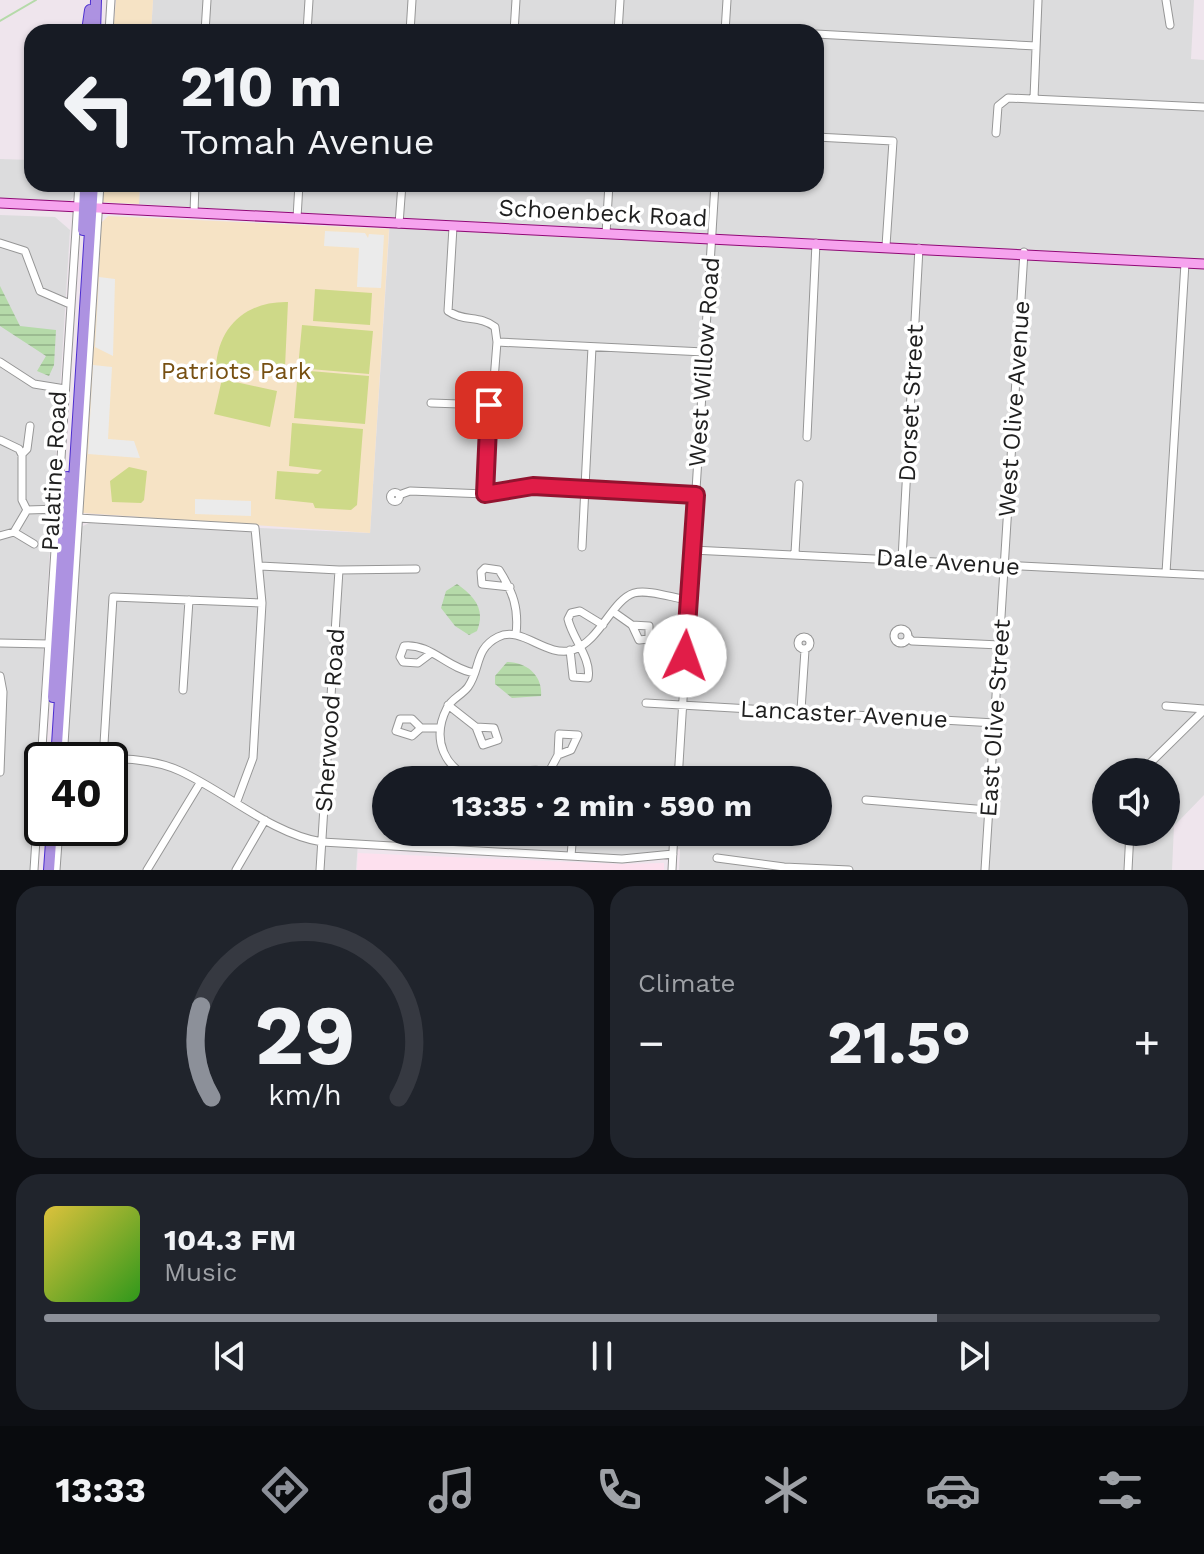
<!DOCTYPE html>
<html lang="en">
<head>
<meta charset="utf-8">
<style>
	:root { --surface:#171b24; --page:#20242c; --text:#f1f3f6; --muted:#9ea1a6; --line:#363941; --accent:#8c9099 }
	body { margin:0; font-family:"Work Sans",sans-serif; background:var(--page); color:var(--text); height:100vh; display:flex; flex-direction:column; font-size:30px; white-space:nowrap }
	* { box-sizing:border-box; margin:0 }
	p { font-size:26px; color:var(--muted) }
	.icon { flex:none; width:44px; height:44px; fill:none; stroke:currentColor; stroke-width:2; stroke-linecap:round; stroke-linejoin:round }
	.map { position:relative; height:870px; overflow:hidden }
	.side { display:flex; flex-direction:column; gap:16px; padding:16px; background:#0d0f14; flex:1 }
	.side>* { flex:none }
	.banner { position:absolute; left:24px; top:24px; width:800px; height:168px; border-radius:24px; box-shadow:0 2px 6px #0004; background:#171b24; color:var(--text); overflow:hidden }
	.tools { position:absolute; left:1092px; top:758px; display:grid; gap:16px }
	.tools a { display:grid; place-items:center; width:88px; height:88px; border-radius:50%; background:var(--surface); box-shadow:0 2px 6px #0004; font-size:40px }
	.speed { position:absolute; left:24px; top:742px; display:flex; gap:16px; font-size:40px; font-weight:700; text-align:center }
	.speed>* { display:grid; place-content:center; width:104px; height:104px; border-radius:50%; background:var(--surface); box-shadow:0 2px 6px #0004; line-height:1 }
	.speed .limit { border:4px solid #111; border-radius:12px; background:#fff; color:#111 }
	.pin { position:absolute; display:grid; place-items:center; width:68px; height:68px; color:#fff; margin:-34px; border-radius:16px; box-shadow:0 4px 12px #0006 }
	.me { position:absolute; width:88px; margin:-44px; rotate:3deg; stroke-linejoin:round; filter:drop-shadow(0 0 6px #0008) }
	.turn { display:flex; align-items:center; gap:28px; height:168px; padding:0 24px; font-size:36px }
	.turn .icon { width:104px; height:104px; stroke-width:2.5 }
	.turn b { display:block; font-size:56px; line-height:68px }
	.big { font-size:60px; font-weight:700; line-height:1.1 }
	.side .tile { flex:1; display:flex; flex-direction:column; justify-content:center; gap:12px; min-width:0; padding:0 28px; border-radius:24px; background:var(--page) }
	.side .dial { align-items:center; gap:0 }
	.dial svg { height:208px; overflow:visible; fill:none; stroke:var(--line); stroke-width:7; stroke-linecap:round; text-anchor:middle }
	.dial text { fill:var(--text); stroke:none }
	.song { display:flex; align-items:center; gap:24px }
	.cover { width:96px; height:96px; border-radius:12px; background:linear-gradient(135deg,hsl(50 70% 55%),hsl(110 70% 35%)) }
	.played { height:8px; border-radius:4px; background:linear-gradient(90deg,var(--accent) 80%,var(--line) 80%) }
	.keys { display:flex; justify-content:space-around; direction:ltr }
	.heat { display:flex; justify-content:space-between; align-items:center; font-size:44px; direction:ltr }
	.side .tiles { flex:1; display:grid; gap:16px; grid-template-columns:1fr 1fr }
	.tile:last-child { grid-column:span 2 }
	.trip { position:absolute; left:372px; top:766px; width:460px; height:80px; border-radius:40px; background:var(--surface); box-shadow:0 2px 6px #0004; font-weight:700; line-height:80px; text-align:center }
	.menu { display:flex; height:128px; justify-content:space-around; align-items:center; background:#090b0e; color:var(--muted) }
	.menu .icon { width:56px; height:56px }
	.menu .on { color:var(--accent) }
	.menu b { font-size:36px; color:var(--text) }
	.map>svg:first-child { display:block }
</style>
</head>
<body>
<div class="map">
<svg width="1204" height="870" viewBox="0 0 1204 870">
	<defs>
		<pattern id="water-rules" width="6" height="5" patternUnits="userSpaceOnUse" patternTransform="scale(2)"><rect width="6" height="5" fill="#b5daa9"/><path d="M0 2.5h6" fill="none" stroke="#9bbb91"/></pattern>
	</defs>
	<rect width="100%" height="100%" fill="#efe5ed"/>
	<path fill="#dcdcdd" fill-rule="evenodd" d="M153,0H1194L1191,59L1204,60V795L1174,826L1172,870H679L680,849L624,856L358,842L356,870H59L62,828H110V760H66L81,527L89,523L249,532L260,528L370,533L390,219L139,204L140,184H816V32H151ZM1106,772H1166V832H1106ZM386,780H818V832H386Z
		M0,159L32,160V184H76L75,195L70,201L0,198Z
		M0,215L55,217L70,230L30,870H0Z"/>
	<path fill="#fde0ee" d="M358,853L620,864L664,863V870H357Z"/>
	<path fill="#f6e3c5" d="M116,0H153L151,32H113Z
		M103,184H140L139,204L102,202Z
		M108,216L389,229L370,533L82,513L101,223Z"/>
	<path fill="#ced988" d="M315,289L372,293L370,325L313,321Z
		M288,302L285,367L280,372L216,368C218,326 247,301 288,302Z
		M302,325L373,331L369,374L298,368Z
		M298,370L369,376L365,424L294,418Z
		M222,379L277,391L270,427L214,414Z
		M292,423L363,429L357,505L351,510L315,508L313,503L275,499L277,471L318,474L322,470L289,466Z
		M129,467L147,471L144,500L141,503L112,502L110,481Z"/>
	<path fill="#ebebeb" d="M325,231L365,233L368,238L369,234L384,235L381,288L357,287L359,248L324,246Z
		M99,277L115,279L113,356L95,347Z
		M93,365L112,367L108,439L134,441L140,458L88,454Z
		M195,499L251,501V516L195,514Z"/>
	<path fill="url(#water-rules)" d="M0,286L20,326L56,330L54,365L49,376L37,371L46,356L0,326Z
		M457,584C474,596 486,609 477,631L469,635L455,626L441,608L446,591Z
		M507,662C527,662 543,676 541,696L512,698L495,684V676Z"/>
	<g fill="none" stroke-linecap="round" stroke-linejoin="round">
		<path stroke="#b5daa9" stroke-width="2" d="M0,21L36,0"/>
		<defs>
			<path id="minor" d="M1166,0L1170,25
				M109,32L111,0
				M205,32L207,0
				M307,32L309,0
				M410,32L412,0
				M514,32L516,0
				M618,32L620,0
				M725,32L727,0
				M816,34L1036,46
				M1034,98L1038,0
				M996,133L998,106L1008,98L1204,107
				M816,137L893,141L886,246
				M194,213L195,184
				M297,218L299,184
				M399,224L402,184
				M453,227L448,311C463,322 480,315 495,327L497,342L485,494
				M606,234L609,184
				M0,243L25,251L40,291L70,304
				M497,342L704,352
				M0,362L34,384L65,389
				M431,403L489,405
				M807,437L816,243
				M0,440L19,449L22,455V500L27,510
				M22,454L27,449L30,426
				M390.5 497a4.5 4.5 0 1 1 9 0a4.5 4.5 0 1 1-9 0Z
				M399,495L410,491L485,494L533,486L696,495
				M78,518L255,528L262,603L253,758L237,801
				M14,532L34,544
				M0,536L14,532L27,510L59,509
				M582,547L592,347
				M692,550L1204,575
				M795,553L799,484
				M902,559L919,248
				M260,566L339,570L416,569
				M1166,573L1185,263
				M510,587L482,584L481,572L485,568L499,570C513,592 519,608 516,634
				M615,613L632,625L639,640L649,639V626L632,625
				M894 636a7 7 0 1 1 14 0a7 7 0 1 1-14 0Z
				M798 643a6 6 0 1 1 12 0a6 6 0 1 1-12 0Z
				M908,637L912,641L1000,645
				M0,643L48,644
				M570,650L573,677L588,678C592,659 572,638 568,619L571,613L580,611L603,625
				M430,654L418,663L403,662L400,657L404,646C430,643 447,668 474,673
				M0,676L3,692L0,772
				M183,690L189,600
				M646,703L995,723
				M448,705L476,727L494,728L498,740L483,745L476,727
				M1166,706L1204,709
				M801,710L805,650
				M421,728L412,736L396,731L400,719H412L421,728H439
				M64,757C100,759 146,755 180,771C226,792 272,834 322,842L622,859L673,854
				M63,760L100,184
				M103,760L113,597L262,603
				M550,770L558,755L559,734L578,735L571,750L558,755
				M1141,772L1204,710
				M477,780C444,770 431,739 447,708C451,699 462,695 468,687C481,669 474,649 498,637C522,625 545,658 573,650C600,641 612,600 634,593C648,589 673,598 688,600
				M485,780C515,776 537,760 564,780
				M620,780L622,772L633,771L636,780
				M678,780L715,184
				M866,800L988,810
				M93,829L94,828
				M571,856L573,832
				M717,858L784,867L849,870
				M34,870L79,184
				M56,870L59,828
				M147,870L200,783
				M236,870L265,820
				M320,870L339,570
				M672,870L674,832
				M985,870L1024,252
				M1128,870L1130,832"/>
			<path id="major" d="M0,203L1204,264"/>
			<path id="highway" d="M87,31L90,10
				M95,32L96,0
				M83,230L85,190
				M53,697L67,477
				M56,760L93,184
				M49,870L52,828"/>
		</defs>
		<use href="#minor" stroke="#969696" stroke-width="9"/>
		<use href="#major" stroke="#900976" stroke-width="11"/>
		<use href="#highway" stroke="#4d2fd0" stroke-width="12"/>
		<use href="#minor" stroke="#fff" stroke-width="7"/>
		<use href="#major" stroke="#f6a3ee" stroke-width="9"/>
		<use href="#highway" stroke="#ad92e1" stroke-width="10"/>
	</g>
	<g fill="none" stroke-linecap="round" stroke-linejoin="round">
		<defs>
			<path id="route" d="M489,405L485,494L533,486L696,495L685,656"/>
		</defs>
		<use href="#route" stroke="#92132f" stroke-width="20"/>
		<use href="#route" stroke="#e11d48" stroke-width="14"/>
	</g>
	<g text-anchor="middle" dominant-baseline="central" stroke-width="7" stroke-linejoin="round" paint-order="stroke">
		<g font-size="24" fill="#1f1f1f" stroke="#fff">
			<text transform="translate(603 213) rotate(3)">Schoenbeck Road</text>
			<text transform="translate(704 362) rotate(-86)">West Willow Road</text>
			<text transform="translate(911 403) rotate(-87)">Dorset Street</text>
			<text transform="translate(1014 409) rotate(-86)">West Olive Avenue</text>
			<text transform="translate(54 471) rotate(-87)">Palatine Road</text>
			<text transform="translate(948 562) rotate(4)">Dale Avenue</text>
			<text transform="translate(844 714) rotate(3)">Lancaster Avenue</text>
			<text transform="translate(995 718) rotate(-86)">East Olive Street</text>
			<text transform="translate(330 720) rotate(-86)">Sherwood Road</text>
		</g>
		<g font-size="24" fill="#775012" stroke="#fff">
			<text x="236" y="371">Patriots Park</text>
		</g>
	</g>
</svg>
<div class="tools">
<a><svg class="icon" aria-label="sound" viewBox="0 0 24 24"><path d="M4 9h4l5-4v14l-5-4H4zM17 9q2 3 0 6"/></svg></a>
</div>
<div class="speed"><div class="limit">40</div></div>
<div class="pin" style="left:489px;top:405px;background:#d93025"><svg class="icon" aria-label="arrive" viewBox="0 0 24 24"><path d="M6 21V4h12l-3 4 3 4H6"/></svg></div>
<svg class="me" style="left:685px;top:656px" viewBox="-20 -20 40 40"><circle r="19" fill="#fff"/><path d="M0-13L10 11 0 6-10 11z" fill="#e11d48"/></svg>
<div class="trip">13:35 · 2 min · 590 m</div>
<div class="banner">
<div class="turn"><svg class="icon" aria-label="left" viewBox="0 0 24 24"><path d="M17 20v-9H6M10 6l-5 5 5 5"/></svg><div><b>210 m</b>Tomah Avenue</div></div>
</div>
</div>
<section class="side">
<div class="tiles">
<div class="tile dial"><svg viewBox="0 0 100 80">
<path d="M14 69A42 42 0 1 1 86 69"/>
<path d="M14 69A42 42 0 0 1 10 34" stroke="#8c9099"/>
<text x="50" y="56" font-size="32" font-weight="700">29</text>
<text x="50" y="72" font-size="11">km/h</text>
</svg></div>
<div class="tile"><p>Climate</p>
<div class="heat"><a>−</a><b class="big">21.5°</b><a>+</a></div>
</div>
<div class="tile">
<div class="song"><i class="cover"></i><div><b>104.3 FM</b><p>Music</p></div></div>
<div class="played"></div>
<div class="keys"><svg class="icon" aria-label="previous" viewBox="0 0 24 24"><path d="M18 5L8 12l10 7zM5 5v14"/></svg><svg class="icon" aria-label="pause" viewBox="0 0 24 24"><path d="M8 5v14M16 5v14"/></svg><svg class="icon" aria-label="next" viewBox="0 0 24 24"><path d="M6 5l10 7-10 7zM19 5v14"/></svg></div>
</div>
</div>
</section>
<nav class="menu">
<b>13:33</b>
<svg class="icon on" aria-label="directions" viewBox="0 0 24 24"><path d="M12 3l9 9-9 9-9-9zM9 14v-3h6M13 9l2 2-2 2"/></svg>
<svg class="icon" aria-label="music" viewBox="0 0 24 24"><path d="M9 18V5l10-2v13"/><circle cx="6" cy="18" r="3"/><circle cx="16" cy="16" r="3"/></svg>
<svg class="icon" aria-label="phone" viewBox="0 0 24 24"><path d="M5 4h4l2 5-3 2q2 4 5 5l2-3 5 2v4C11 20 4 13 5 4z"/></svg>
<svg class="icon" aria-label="climate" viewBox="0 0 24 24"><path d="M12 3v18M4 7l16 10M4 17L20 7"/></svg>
<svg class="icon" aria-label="car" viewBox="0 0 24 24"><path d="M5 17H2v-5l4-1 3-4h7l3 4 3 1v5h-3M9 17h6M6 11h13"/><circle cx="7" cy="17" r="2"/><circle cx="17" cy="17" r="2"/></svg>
<svg class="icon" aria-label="filters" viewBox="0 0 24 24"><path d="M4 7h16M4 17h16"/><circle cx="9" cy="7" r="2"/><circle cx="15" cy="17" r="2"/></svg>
</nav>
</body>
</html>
